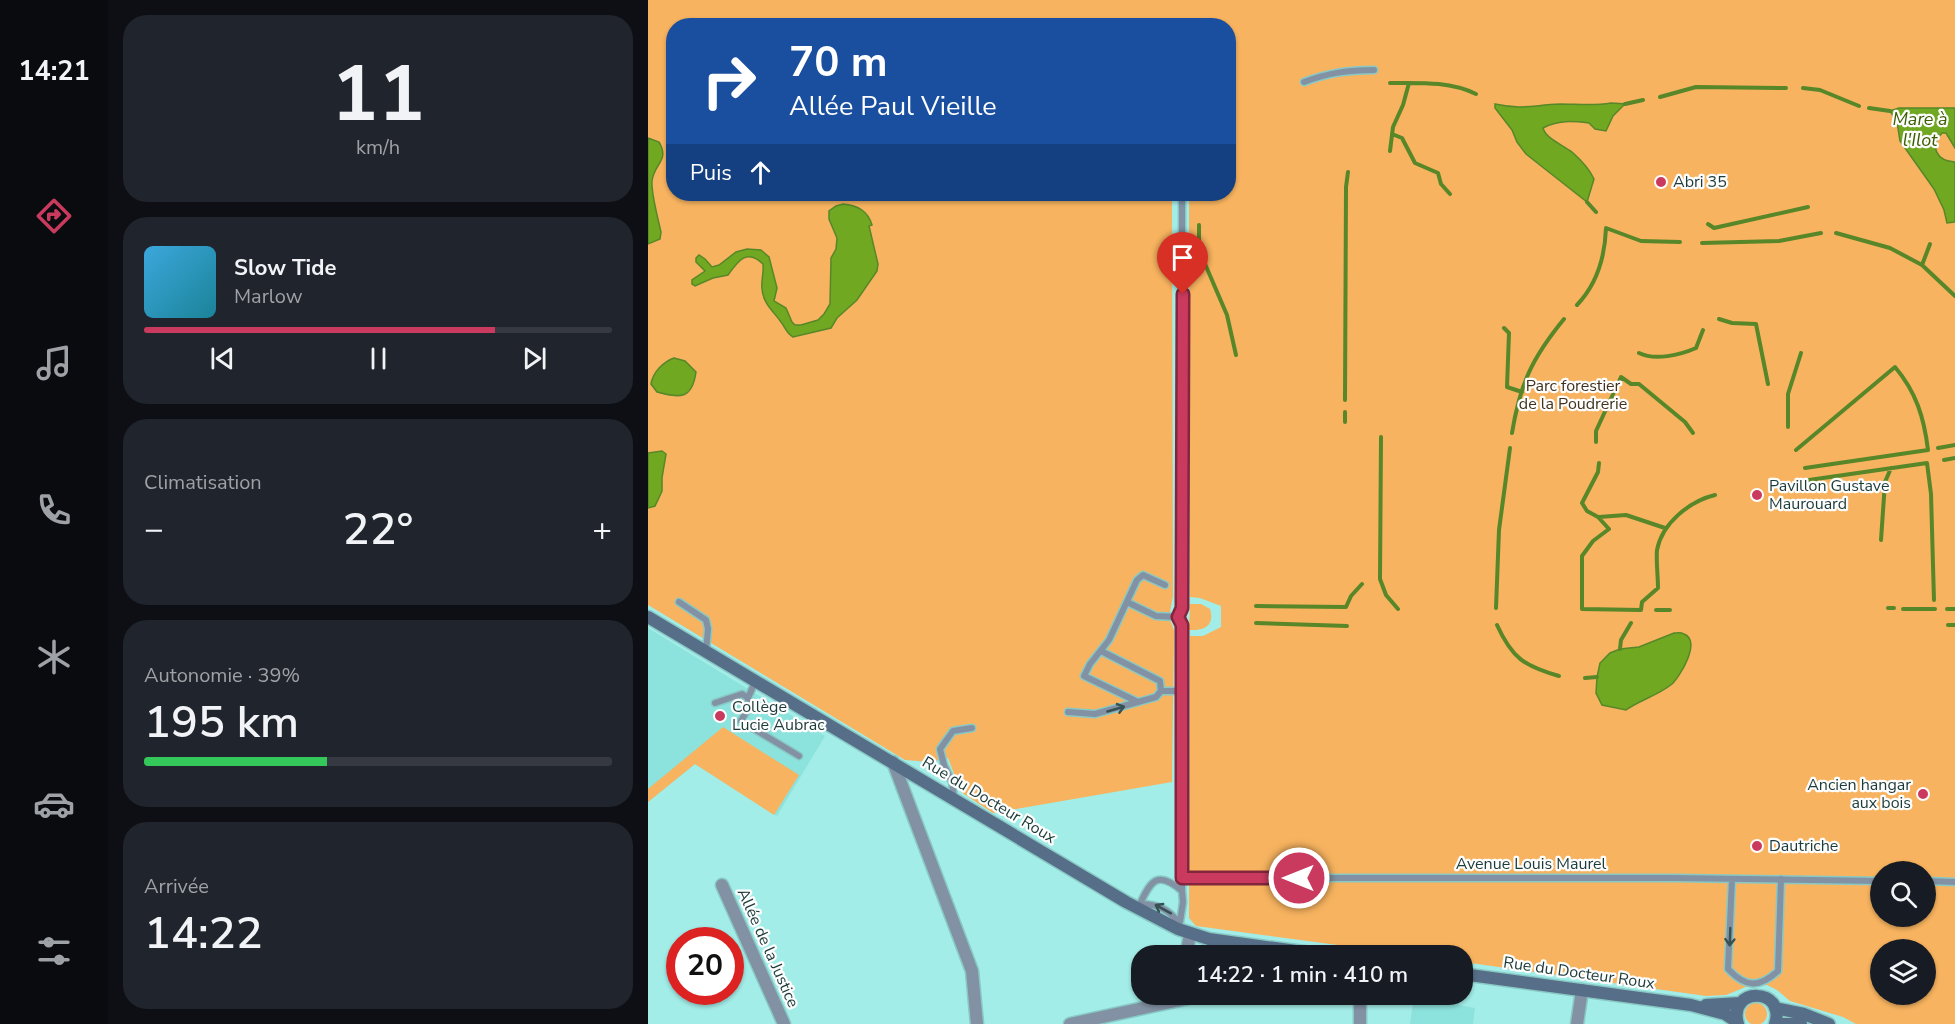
<!DOCTYPE html>
<html lang="fr">
<head>
<meta charset="utf-8">
<style>
	:root { --surface:#171b24; --page:#20242c; --text:#f1f3f6; --muted:#9ea1a6; --line:#363941; --accent:#ca3a5e }
	body { margin:0; font-family:"Nunito Sans",sans-serif; background:var(--page); color:var(--text); height:100vh; display:flex; flex-direction:column; font-size:22px; white-space:nowrap }
	* { box-sizing:border-box; margin:0 }
	p { font-size:20px; color:var(--muted) }
	.icon { flex:none; width:33px; height:33px; fill:none; stroke:currentColor; stroke-width:2; stroke-linecap:round; stroke-linejoin:round }
	.map { position:relative; flex:1; overflow:hidden }
	.panel { display:flex; flex-direction:column; gap:15px; padding:15px; background:#0d0f14; width:540px }
	.panel>* { flex:none }
	.top-card { position:absolute; left:18px; top:18px; width:570px; height:183px; border-radius:24px; box-shadow:0 2px 4px #0004; background:#1a4fa0; color:#fff; overflow:hidden }
	.tools { position:absolute; left:1222px; top:861px; display:grid; gap:12px }
	.tools a { display:grid; place-items:center; width:66px; height:66px; border-radius:50%; background:var(--surface); box-shadow:0 2px 4px #0004; font-size:30px }
	.speed { position:absolute; left:18px; top:927px; display:flex; gap:12px; font-size:30px; font-weight:700; text-align:center }
	.speed>* { display:grid; place-content:center; width:78px; height:78px; border-radius:50%; background:var(--surface); box-shadow:0 2px 4px #0004; line-height:1 }
	.speed .limit { border:9px solid #d22; background:#fff; color:#111 }
	.pin { position:absolute; display:grid; place-items:center; width:51px; height:51px; color:#fff; margin:-62px -26px; border-radius:50% 50% 50% 0; rotate:-45deg; box-shadow:0 0 6px #0007 }
	.pin .icon { rotate:45deg }
	.me { position:absolute; width:66px; margin:-33px; rotate:270deg; stroke-linejoin:round; filter:drop-shadow(0 0 4px #0008) }
	.turn { display:flex; align-items:center; gap:21px; height:126px; padding:0 24px; font-size:27px }
	.turn .icon { width:78px; height:78px; stroke-width:2.5 }
	.turn b { display:block; font-size:42px; line-height:51px }
	.then { display:flex; align-items:center; height:57px; padding:0 24px; background:#0003; gap:12px; font-size:22px }
	.big { font-size:45px; font-weight:600; line-height:1.1 }
	.panel .card { flex:1; display:flex; flex-direction:column; justify-content:center; gap:9px; min-width:0; padding:0 21px; border-radius:24px; background:var(--page) }
	.panel .dial { align-items:center; gap:0 }
	.dial b { font-size:78px; line-height:1 }
	.song { display:flex; align-items:center; gap:18px }
	.cover { width:72px; height:72px; border-radius:9px; background:linear-gradient(135deg,hsl(200 70% 55%),hsl(190 70% 35%)) }
	.played { height:6px; border-radius:3px; background:linear-gradient(90deg,var(--accent) 75%,var(--line) 75%) }
	.keys { display:flex; justify-content:space-around; direction:ltr }
	.heat { display:flex; justify-content:space-between; align-items:center; font-size:33px; direction:ltr }
	.charge { height:9px; border-radius:4px; background:linear-gradient(90deg,#34c759 39%,var(--line) 0) }
	.trip { position:absolute; left:483px; top:945px; width:342px; height:60px; border-radius:24px; background:var(--surface); box-shadow:0 2px 4px #0004; font-weight:600; line-height:60px; text-align:center }
	main { display:flex; flex:1; min-height:0 }
	.menu { display:flex; flex-direction:column; width:108px; justify-content:space-around; align-items:center; background:#090b0e; color:var(--muted) }
	.menu .icon { width:42px; height:42px }
	.menu .active { color:var(--accent) }
	.menu b { font-size:27px; color:var(--text) }
	.map>svg:first-child { display:block }
</style>
</head>
<body>
<main>
<nav class="menu">
<b>14:21</b>
<svg class="icon active" aria-label="directions" viewBox="0 0 24 24"><path d="M12 3l9 9-9 9-9-9zM9 14v-3h6M13 9l2 2-2 2"/></svg>
<svg class="icon" aria-label="music" viewBox="0 0 24 24"><path d="M9 18V5l10-2v13"/><circle cx="6" cy="18" r="3"/><circle cx="16" cy="16" r="3"/></svg>
<svg class="icon" aria-label="phone" viewBox="0 0 24 24"><path d="M5 4h4l2 5-3 2q2 4 5 5l2-3 5 2v4C11 20 4 13 5 4z"/></svg>
<svg class="icon" aria-label="climate" viewBox="0 0 24 24"><path d="M12 3v18M4 7l16 10M4 17L20 7"/></svg>
<svg class="icon" aria-label="car" viewBox="0 0 24 24"><path d="M5 17H2v-5l4-1 3-4h7l3 4 3 1v5h-3M9 17h6M6 11h13"/><circle cx="7" cy="17" r="2"/><circle cx="17" cy="17" r="2"/></svg>
<svg class="icon" aria-label="filters" viewBox="0 0 24 24"><path d="M4 7h16M4 17h16"/><circle cx="9" cy="7" r="2"/><circle cx="15" cy="17" r="2"/></svg>
</nav>
<section class="panel">
<div class="card dial"><b>11</b><p>km/h</p></div>
<div class="card">
<div class="song"><i class="cover"></i><div><b>Slow Tide</b><p>Marlow</p></div></div>
<div class="played"></div>
<div class="keys"><svg class="icon" aria-label="previous" viewBox="0 0 24 24"><path d="M18 5L8 12l10 7zM5 5v14"/></svg><svg class="icon" aria-label="pause" viewBox="0 0 24 24"><path d="M8 5v14M16 5v14"/></svg><svg class="icon" aria-label="next" viewBox="0 0 24 24"><path d="M6 5l10 7-10 7zM19 5v14"/></svg></div>
</div>
<div class="card"><p>Climatisation</p>
<div class="heat"><a>−</a><b class="big">22°</b><a>+</a></div>
</div>
<div class="card"><p>Autonomie · 39%</p><b class="big">195 km</b><div class="charge"></div></div>
<div class="card"><p>Arrivée</p><b class="big">14:22</b></div>
</section>
<div class="map">
<svg width="1307" height="1024" viewBox="0 0 1307 1024">
	<rect width="100%" height="100%" fill="#a3ede8"/>
	<path fill="#8ce2dc" d="M0,628L177,736L129,816L47,764L0,802Z
		M766,995H812L810,1005L827,1008L825,1024H762Z"/>
	<path fill="#f7b35f" fill-rule="evenodd" d="M0,0H1307V1024H1208L1195,1017L1142,1001L1129,990L1119,985L1100,986L1078,995L1058,996L815,962L814,956L765,955L548,926L541,918L542,636H555L573,627V606L552,598L542,597L541,194H580V26H26V194H524L525,596L521,617L526,630L524,782L345,813L313,792L300,758L282,762L257,760L0,605ZM1233,872H1278V916H1233ZM1233,950H1278V994H1233Z
		M542,604H553L562,609C567,626 556,631 541,630Z
		M75,727L151,775L126,815L47,764L0,802V789Z
		M1097 1014a11 11 0 1 1 22 0a11 11 0 1 1-22 0Z"/>
	<path fill="#70a822" stroke="#578729" stroke-width="1.5" d="M963,103L977,104L965,116L958,131L947,129L941,123C924,121 910,120 895,128C898,139 915,145 924,152C933,160 941,168 946,179L939,202L878,154L869,142L864,130L847,108V104C875,110 885,105 912,104C929,104 946,106 963,103Z
		M1251,108H1307V148L1298,133H1294C1281,147 1289,161 1307,162V222L1299,223L1296,210L1286,189L1252,141L1249,122L1242,111Z
		M0,138L11,142C22,161 6,163 4,181C3,193 10,219 13,232L12,239L0,244Z
		M195,204C209,205 220,211 224,225L221,226L230,264L229,271L209,300L189,318L183,328L145,337C138,333 137,327 133,322C125,311 115,303 114,289C113,280 116,273 115,264C99,248 90,261 80,275L65,278L47,286L44,284V280L57,271L48,262V258L51,255L57,259L64,267L71,265L88,252L99,249L113,250L121,257L129,288L126,301L138,308L144,322L147,325H153L170,320L176,314L182,304L183,258L188,249L189,238L181,219V211L188,206Z
		M26,358L37,361L48,372C44,400 32,398 9,392L3,384C5,372 15,362 26,358Z
		M14,451L18,454L14,478V491L7,506L0,508V453Z
		M1026,633C1029,633 1033,632 1036,634C1054,641 1032,676 1024,684C1009,696 992,700 978,710L954,705L948,693L949,677L952,663L962,653L972,649L991,647Z"/>
	<g fill="none" stroke-linecap="round" stroke-linejoin="round">
		<path stroke="#578729" stroke-width="4" d="M742,83C771,83 801,81 828,94
			M1155,88L1172,90L1211,106
			M1012,97L1048,87L1138,88
			M977,104L995,100
			M1221,108L1242,111
			M744,134L754,138L767,163L790,173L793,184L802,194
			M742,151L745,127L755,105L761,83
			M939,202L948,212
			M1060,224L1066,228L1160,207
			M551,225V250L579,315L588,355
			M1188,233L1242,248L1274,265L1307,296
			M1054,243L1131,241L1173,233
			M1274,265L1282,244
			M929,305C949,284 957,256 958,228L993,241L1032,242
			M1071,319L1084,323L1108,324L1120,384
			M856,328L861,333L859,387L874,392
			M991,353C1007,361 1032,355 1048,348L1055,330
			M697,400L698,187L700,172
			M697,412V422
			M1140,427V394L1153,353
			M864,433C872,384 884,358 916,319
			M733,437L732,579L738,595L750,609
			M948,442V431L973,377L983,384H991L1037,422L1045,433
			M1290,448L1307,445
			M1148,450L1247,367C1268,392 1276,417 1280,450L1157,468
			M1296,460L1307,458
			M951,463L950,472L934,503L939,511L950,517L961,529L945,541L934,556V609L993,610L994,602L1010,588C1010,576 1008,562 1009,550C1014,523 1042,501 1067,495
			M1161,480L1279,463L1283,494L1286,600
			M951,517L978,515L1017,528
			M1233,540L1237,482L1243,468
			M608,606L698,607L703,596L714,584
			M848,608L851,530L862,448
			M1240,608H1246
			M1255,609H1287
			M1299,609H1307
			M1008,610H1022
			M608,623L699,626
			M849,625C864,658 876,666 911,676
			M1300,625H1307
			M972,649L973,640L983,623
			M937,678L949,677"/>
		<defs>
			<path id="service" d="M656,82C680,73 700,70 726,70
				M31,602L58,620L60,629L58,651
				M479,602L508,616L530,617
				M453,651L512,681L513,691
				M107,682L100,698L101,707L93,721L151,756
				M490,702L436,676L442,664L461,640L489,580L495,575L517,585
				M67,703L94,694L100,698
				M420,712L447,714L508,697L513,691H534
				M306,798L304,782L296,765L292,749L305,731L324,728
				M534,878H1027L1233,881
				M1084,879L1080,969C1098,988 1111,988 1130,971L1133,879
				M1278,881L1307,882
				M534,891V625L530,617L534,608V194
				M492,904C503,880 510,870 534,891L535,902L532,922
				M490,907L492,904C510,904 520,909 531,923"/>
			<path id="minor" d="M245,762L324,971L329,1024
				M74,885L136,1024
				M538,956L542,934
				M712,994V1024
				M532,1000L557,994
				M422,1024L532,1000L533,994
				M929,1024L934,990"/>
			<path id="secondary" d="M0,617L478,902L530,929L561,939L684,956
				M814,974L1043,1005L1077,1014L1089,1022
				M1058,1005L1093,1003
				M1127,1008L1156,1014L1181,1024
				M1090,1024C1079,986 1139,987 1127,1024
				M1132,1024H1153"/>
		</defs>
		<use href="#service" stroke="#88c9c5" stroke-width="9"/>
		<use href="#minor" stroke="#88c9c5" stroke-width="15"/>
		<use href="#secondary" stroke="#88c9c5" stroke-width="15"/>
		<use href="#service" stroke="#8292a4" stroke-width="6"/>
		<use href="#minor" stroke="#8292a4" stroke-width="12"/>
		<use href="#secondary" stroke="#566e88" stroke-width="12"/>
	</g>
	<defs><path id="oneway-shaft" d="M-6 0H5M1.5-3L5.5 0L1.5 3" fill="none" stroke-width="1.6" stroke-linecap="round" stroke-linejoin="round" transform="scale(1.5)"/></defs>
	<g stroke="#365154">
		<use href="#oneway-shaft" transform="translate(468 709) rotate(-16)"/>
		<use href="#oneway-shaft" transform="translate(515 909) rotate(-151)"/>
		<use href="#oneway-shaft" transform="translate(1082 937) rotate(92)"/>
	</g>
	<g fill="none" stroke-linecap="round" stroke-linejoin="round">
		<defs>
			<path id="route" d="M535,294L534,601V608L530,617L534,625V878H651"/>
		</defs>
		<use href="#route" stroke="#83263d" stroke-width="15"/>
		<use href="#route" stroke="#ca3a5e" stroke-width="10"/>
	</g>
	<g fill="#ca3a5e" stroke="#fefefe" stroke-width="2">
		<circle cx="1013" cy="182" r="6"/>
		<circle cx="1109" cy="495" r="6"/>
		<circle cx="72" cy="716" r="6"/>
		<circle cx="1275" cy="794" r="6"/>
		<circle cx="1109" cy="846" r="6"/>
	</g>
	<g text-anchor="middle" dominant-baseline="central" stroke-width="4.5" stroke-linejoin="round" paint-order="stroke">
		<g font-size="16" fill="#1c3b39" stroke="#fefefe" text-anchor="start">
			<text x="1025" y="182">Abri 35</text>
			<text x="1121" y="486">Pavillon Gustave<tspan x="1121" dy="18">Maurouard</tspan></text>
			<text x="84" y="707">Collège<tspan x="84" dy="18">Lucie Aubrac</tspan></text>
			<text x="1263" y="785" text-anchor="end">Ancien hangar<tspan x="1263" dy="18">aux bois</tspan></text>
			<text x="1121" y="846">Dautriche</text>
		</g>
		<g font-size="16" fill="#41311d" stroke="#fefefe">
			<text x="925" y="386">Parc forestier<tspan x="925" dy="18">de la Poudrerie</tspan></text>
		</g>
		<g font-size="16" fill="#1c3b39" stroke="#fefefe">
			<text transform="translate(341 800) rotate(31)">Rue du Docteur Roux</text>
			<text x="883" y="864">Avenue Louis Maurel</text>
			<text transform="translate(120 948) rotate(66)">Allée de la Justice</text>
			<text transform="translate(931 973) rotate(8)">Rue du Docteur Roux</text>
		</g>
		<g font-size="18" font-style="italic" fill="#3a5e00" stroke="#fefefe">
			<text x="1272" y="119">Mare à<tspan x="1272" dy="21">l'Ilot</tspan></text>
		</g>
	</g>
</svg>
<div class="tools">
<a><svg class="icon" aria-label="search" viewBox="0 0 24 24"><circle cx="10" cy="10" r="6"/><path d="M15 15l6 6"/></svg></a>
<a><svg class="icon" aria-label="layers" viewBox="0 0 24 24"><path d="M12 4l9 5-9 5-9-5zM3 14l9 5 9-5"/></svg></a>
</div>
<div class="speed"><div class="limit">20</div></div>
<div class="pin" style="left:535px;top:294px;background:#d93025"><svg class="icon" aria-label="arrive" viewBox="0 0 24 24"><path d="M6 21V4h12l-3 4 3 4H6"/></svg></div>
<svg class="me" style="left:651px;top:878px" viewBox="-20 -20 40 40"><circle r="17" fill="#ca3a5e" stroke="#fff" stroke-width="3"/><path d="M0-11L8 9 0 5-8 9z" fill="#fff"/></svg>
<div class="trip">14:22 · 1 min · 410 m</div>
<div class="top-card">
<div class="turn"><svg class="icon" aria-label="right" viewBox="0 0 24 24"><path d="M7 20v-9h11M14 6l5 5-5 5"/></svg><div><b>70 m</b>Allée Paul Vieille</div></div>
<div class="then">Puis<svg class="icon" aria-label="ahead" viewBox="0 0 24 24"><path d="M12 20V5M6 11l6-6 6 6"/></svg></div>
</div>
</div>
</main>
</body>
</html>
